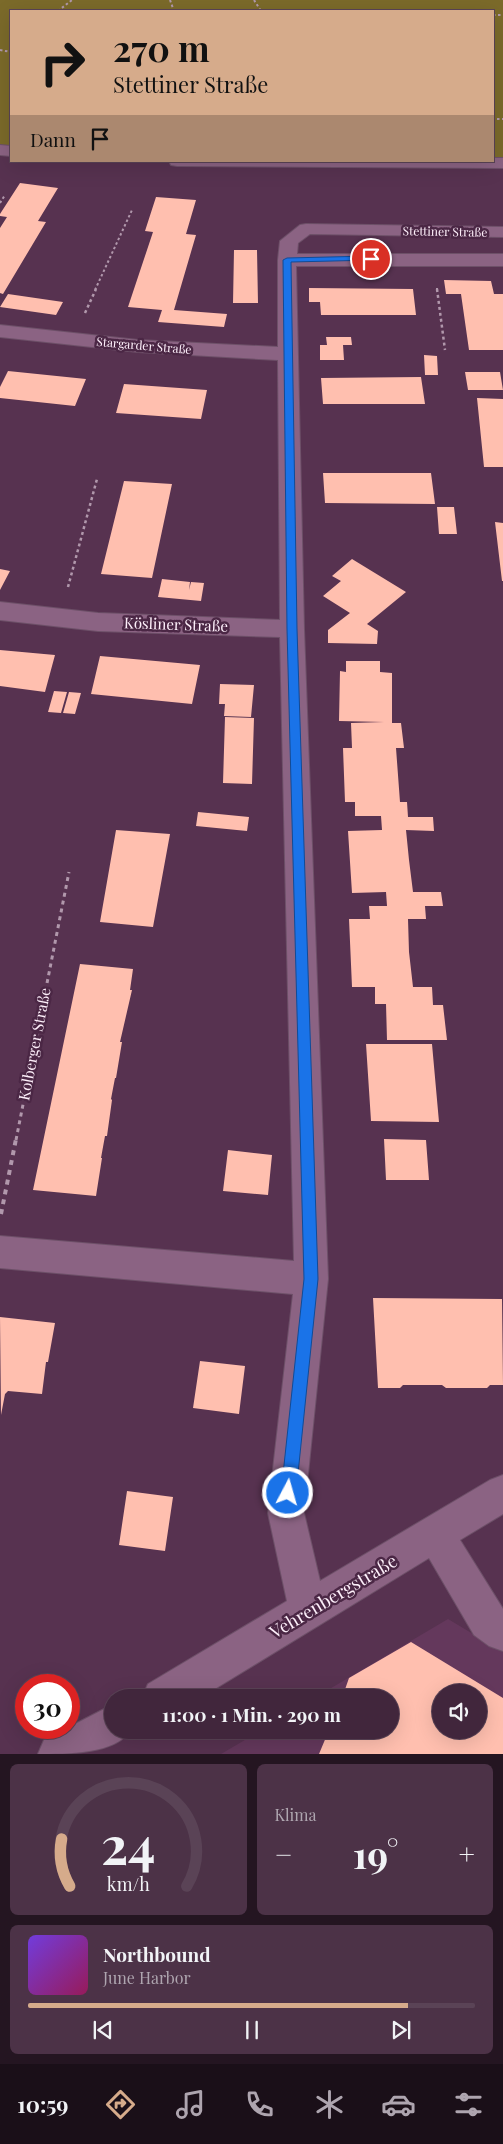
<!DOCTYPE html>
<html lang="de">
<head>
<meta charset="utf-8">
<style>
	:root { --surface:#41263c; --page:#4c3247; --text:#f1f3f6; --muted:#aea5af; --line:#5a4356; --accent:#d6ab8b }
	body { margin:0; font-family:"Playfair Display",serif; background:var(--page); color:var(--text); height:100vh; display:flex; flex-direction:column; font-size:19px; white-space:nowrap }
	* { box-sizing:border-box; margin:0 }
	p { font-size:16px; color:var(--muted) }
	.icon { flex:none; width:28px; height:28px; fill:none; stroke:currentColor; stroke-width:2; stroke-linecap:round; stroke-linejoin:round }
	.map { position:relative; height:1754px; overflow:hidden }
	.side { display:flex; flex-direction:column; gap:10px; padding:10px; background:#241521; flex:1 }
	.side>* { flex:none }
	.hud { position:absolute; left:10px; top:10px; width:484px; height:152px; border-radius:0px; box-shadow:0 5px 20px #0002,0 0 0 1px var(--line); background:#d6ab8b; color:#111; overflow:hidden }
	.controls { position:absolute; left:432px; top:1684px; display:grid; gap:10px }
	.controls a { display:grid; place-items:center; width:55px; height:55px; border-radius:50%; background:var(--surface); box-shadow:0 5px 20px #0002,0 0 0 1px var(--line); font-size:25px }
	.speed { position:absolute; left:15px; top:1674px; display:flex; gap:10px; font-size:25px; font-weight:700; text-align:center }
	.speed>* { display:grid; place-content:center; width:65px; height:65px; border-radius:50%; background:var(--surface); box-shadow:0 5px 20px #0002,0 0 0 1px var(--line); line-height:1 }
	.speed .limit { border:8px solid #d22; background:#fff; color:#111 }
	.pin { position:absolute; display:grid; place-items:center; width:42px; height:42px; color:#fff; margin:-21px; border:2px solid #fff; border-radius:50%; box-shadow:0 1px 5px #0007 }
	.me { position:absolute; width:55px; margin:-28px; rotate:6deg; stroke-linejoin:round; filter:drop-shadow(0 0 4px #0008) }
	.turn { display:flex; align-items:center; gap:18px; height:105px; padding:0 20px; font-size:22px }
	.turn .icon { width:65px; height:65px; stroke-width:2.5 }
	.turn b { display:block; font-size:35px; line-height:42px }
	.then { display:flex; align-items:center; height:48px; padding:0 20px; background:#0003; gap:10px; font-size:19px }
	.big { font-size:38px; font-weight:700; line-height:1.1 }
	.side .widget { flex:1; display:flex; flex-direction:column; justify-content:center; gap:8px; min-width:0; padding:0 18px; border-radius:8px; background:var(--page) }
	.side .dial { align-items:center; gap:0 }
	.dial svg { height:130px; overflow:visible; fill:none; stroke:var(--line); stroke-width:7; stroke-linecap:round; text-anchor:middle }
	.dial text { fill:var(--text); stroke:none }
	.song { display:flex; align-items:center; gap:15px }
	.cover { width:60px; height:60px; border-radius:8px; background:linear-gradient(135deg,hsl(260 70% 55%),hsl(330 70% 35%)) }
	.played { height:5px; border-radius:2px; background:linear-gradient(90deg,var(--accent) 85%,var(--line) 85%) }
	.keys { display:flex; justify-content:space-around; direction:ltr }
	.heat { display:flex; justify-content:space-between; align-items:center; font-size:28px; direction:ltr }
	.side .tiles { flex:1; display:grid; gap:10px; grid-template-columns:1fr 1fr }
	.widget:last-child { grid-column:span 2 }
	.trip { position:absolute; left:104px; top:1689px; width:295px; height:50px; border-radius:25px; background:var(--surface); box-shadow:0 5px 20px #0002,0 0 0 1px var(--line); font-weight:700; line-height:50px; text-align:center }
	.dock { display:flex; height:80px; justify-content:space-around; align-items:center; background:#1a0f18; color:var(--muted) }
	.dock .icon { width:35px; height:35px }
	.dock .active { color:var(--accent) }
	.dock b { font-size:22px; color:var(--text) }
	.map>svg:first-child { display:block }
</style>
</head>
<body>
<div class="map">
<svg width="503" height="1754" viewBox="0 0 503 1754">
	<rect width="100%" height="100%" fill="#573250"/>
	<path fill="#64385c" fill-rule="evenodd" d="M448,1619L503,1652V1754H221L262,1730H390V1698L316,1697ZM441,1692H479V1730H441Z"/>
	<path fill="#7b6a2a" d="M0,0H503V163L492,161V11H11V151L0,150Z"/>
	<path fill="#ffbfaf" fill-rule="evenodd" d="M20,183L58,188L38,221L46,222L3,294L0,293V228L7,217L0,216V214Z
		M156,197L196,200L186,234L196,235L174,310L227,314L224,327L158,322L162,310L128,307L153,232L145,231Z
		M234,250H257L258,303H233Z
		M444,280L491,281L494,294H503V350H469L461,294H446Z
		M309,288L413,289L416,315H321L320,302H309Z
		M8,294L63,302L56,315L0,307Z
		M326,337H351L352,345H343L344,360H320V345H327Z
		M424,355L437,356L438,375H425Z
		M8,371L86,379L75,406L0,398V387Z
		M465,372H500L503,390H468Z
		M421,377L425,404H323L321,378Z
		M124,384L207,390L201,419L116,413Z
		M477,398L503,399V467H484Z
		M323,473H431L435,504L325,503Z
		M124,481L172,484L152,578L101,574Z
		M437,507H454L457,534H439Z
		M495,522L503,523V581H502Z
		M352,559L406,592L367,624L378,631L377,644L328,643V630L350,613L323,596L341,581L332,576Z
		M0,569L10,571L0,590Z
		M162,579L190,582L189,590L191,582L204,583L201,601L158,597Z
		M0,650L55,655L45,692L0,686Z
		M100,656L200,665L192,704L91,694Z
		M346,661H380V672L392,673V723H401L404,748H396L400,802H407L408,817H433L434,831L406,830L409,860L413,892H441L443,906H425L426,919H408L409,952L413,987H432L433,1005H443L447,1040H387L386,1004H375V987H352L349,919H370L369,906H387L386,892L352,893L348,831L382,830L381,816H355V802H345L343,748H352L351,723L384,722L339,721L340,671L346,672Z
		M220,684L254,685L251,717L224,716L225,704H219Z
		M54,691L67,692L61,713L48,712Z
		M69,692L81,693L75,714L63,713Z
		M225,717L254,718L252,784L223,783Z
		M198,812L249,817L247,831L196,826Z
		M116,830L170,834L153,927L100,922Z
		M80,964L133,969L130,990H132L120,1042H122L116,1078H115L111,1099L112,1100L107,1136H105L101,1158H102L96,1196L33,1190Z
		M366,1044H432L439,1122L371,1121Z
		M384,1139L426,1140L429,1180H386Z
		M228,1150L272,1155L268,1195L223,1191Z
		M373,1298L502,1299L503,1385H490L487,1388H446L442,1385H403L400,1388H378Z
		M0,1317L55,1323L48,1362H46L42,1394L8,1391L5,1394L1,1415Z
		M200,1361L245,1366L239,1414L193,1408Z
		M127,1491L173,1497L165,1551L119,1545Z
		M411,1642L503,1698V1754H319L329,1730H390V1698H342L349,1678ZM441,1692H479V1730H441Z"/>
	<g fill="none" stroke-linecap="round" stroke-linejoin="round">
		<defs>
			<path id="minor" d="M0,145L11,146V156L0,155Z
				M492,158H503V168L177,166L171,165L169,161H492Z
				M306,224L503,227V237L310,234L298,243L297,254H503V266H296L304,629L328,1279L304,1513L320,1581L490,1480L503,1475V1514L460,1540L503,1609V1651L489,1646L474,1635L429,1558L200,1698H142L148,1684L287,1601L268,1513L293,1294L0,1268V1236L294,1261L280,637L98,631L0,620V602L98,613L280,620L278,360L138,352L0,337V325L138,340L278,347V260L280,241L300,225Z
				M112,1705V1730H130C117,1754 66,1754 38,1754L44,1740Z"/>
		</defs>
		<use href="#minor" stroke="#6d5068" stroke-width="2"/>
		<path stroke="#b198ac" stroke-width="2" stroke-dasharray="2.5 2.5" stroke-linecap="butt" d="M170,0L174,11
			M254,0L261,11
			M58,11L72,0
			M493,15H503
			M0,50L11,52
			M492,119H503
			M0,203L5,195
			M437,288V290
			M95,290L132,210"/>
		<path stroke="#b198ac" stroke-width="2.5" stroke-dasharray="3 3" stroke-linecap="butt" d="M437,289L445,350
			M85,313L96,289
			M68,587L97,479"/>
		<path stroke="#b198ac" stroke-width="3" stroke-dasharray="4 4" stroke-linecap="butt" d="M16,1140L69,872"/>
		<path stroke="#b198ac" stroke-width="4" stroke-dasharray="5 5" stroke-linecap="butt" d="M1,1214L16,1139"/>
		<use href="#minor" fill="#8b6383" fill-rule="evenodd"/>
	</g>
	<path fill="#1a73e8" stroke="#114b97" d="M371,256L375,259L374,260L291,262L297,629L318,1279L296,1493L294,1499L288,1501L283,1499L281,1493L304,1279L287,629L283,260L287,258Z"/>
	<g text-anchor="middle" dominant-baseline="central" stroke-width="5" stroke-linejoin="round" paint-order="stroke">
		<g font-size="12" fill="#fdeffa" stroke="#4b2745">
			<text transform="translate(445 231) rotate(1)">Stettiner Straße</text>
			<text transform="translate(144 345) rotate(5)">Stargarder Straße</text>
		</g>
		<g font-size="15" fill="#fdeffa" stroke="#4b2745">
			<text transform="translate(176 624) rotate(2)">Kösliner Straße</text>
			<text transform="translate(34 1044) rotate(-79)">Kolberger Straße</text>
		</g>
		<g font-size="18" fill="#fdeffa" stroke="#4b2745">
			<text transform="translate(333 1596) rotate(-31)">Vehrenbergstraße</text>
		</g>
	</g>
</svg>
<div class="controls">
<a><svg class="icon" aria-label="sound" viewBox="0 0 24 24"><path d="M4 9h4l5-4v14l-5-4H4zM17 9q2 3 0 6"/></svg></a>
</div>
<div class="speed"><div class="limit">30</div></div>
<div class="pin" style="left:371px;top:259px;background:#d93025"><svg class="icon" aria-label="arrive" viewBox="0 0 24 24"><path d="M6 21V4h12l-3 4 3 4H6"/></svg></div>
<svg class="me" style="left:288px;top:1493px" viewBox="-20 -20 40 40"><circle r="17" fill="#1a73e8" stroke="#fff" stroke-width="3"/><path d="M0-11L8 9 0 5-8 9z" fill="#fff"/></svg>
<div class="trip">11:00 · 1 Min. · 290 m</div>
<div class="hud">
<div class="turn"><svg class="icon" aria-label="right" viewBox="0 0 24 24"><path d="M7 20v-9h11M14 6l5 5-5 5"/></svg><div><b>270 m</b>Stettiner Straße</div></div>
<div class="then">Dann<svg class="icon" aria-label="arrive" viewBox="0 0 24 24"><path d="M6 21V4h12l-3 4 3 4H6"/></svg></div>
</div>
</div>
<section class="side">
<div class="tiles">
<div class="widget dial"><svg viewBox="0 0 100 80">
<path d="M14 69A42 42 0 1 1 86 69"/>
<path d="M14 69A42 42 0 0 1 9 40" stroke="#d6ab8b"/>
<text x="50" y="56" font-size="32" font-weight="700">24</text>
<text x="50" y="72" font-size="11">km/h</text>
</svg></div>
<div class="widget"><p>Klima</p>
<div class="heat"><a>−</a><b class="big">19°</b><a>+</a></div>
</div>
<div class="widget">
<div class="song"><i class="cover"></i><div><b>Northbound</b><p>June Harbor</p></div></div>
<div class="played"></div>
<div class="keys"><svg class="icon" aria-label="previous" viewBox="0 0 24 24"><path d="M18 5L8 12l10 7zM5 5v14"/></svg><svg class="icon" aria-label="pause" viewBox="0 0 24 24"><path d="M8 5v14M16 5v14"/></svg><svg class="icon" aria-label="next" viewBox="0 0 24 24"><path d="M6 5l10 7-10 7zM19 5v14"/></svg></div>
</div>
</div>
</section>
<nav class="dock">
<b>10:59</b>
<svg class="icon active" aria-label="directions" viewBox="0 0 24 24"><path d="M12 3l9 9-9 9-9-9zM9 14v-3h6M13 9l2 2-2 2"/></svg>
<svg class="icon" aria-label="music" viewBox="0 0 24 24"><path d="M9 18V5l10-2v13"/><circle cx="6" cy="18" r="3"/><circle cx="16" cy="16" r="3"/></svg>
<svg class="icon" aria-label="phone" viewBox="0 0 24 24"><path d="M5 4h4l2 5-3 2q2 4 5 5l2-3 5 2v4C11 20 4 13 5 4z"/></svg>
<svg class="icon" aria-label="climate" viewBox="0 0 24 24"><path d="M12 3v18M4 7l16 10M4 17L20 7"/></svg>
<svg class="icon" aria-label="car" viewBox="0 0 24 24"><path d="M5 17H2v-5l4-1 3-4h7l3 4 3 1v5h-3M9 17h6M6 11h13"/><circle cx="7" cy="17" r="2"/><circle cx="17" cy="17" r="2"/></svg>
<svg class="icon" aria-label="filters" viewBox="0 0 24 24"><path d="M4 7h16M4 17h16"/><circle cx="9" cy="7" r="2"/><circle cx="15" cy="17" r="2"/></svg>
</nav>
</body>
</html>
